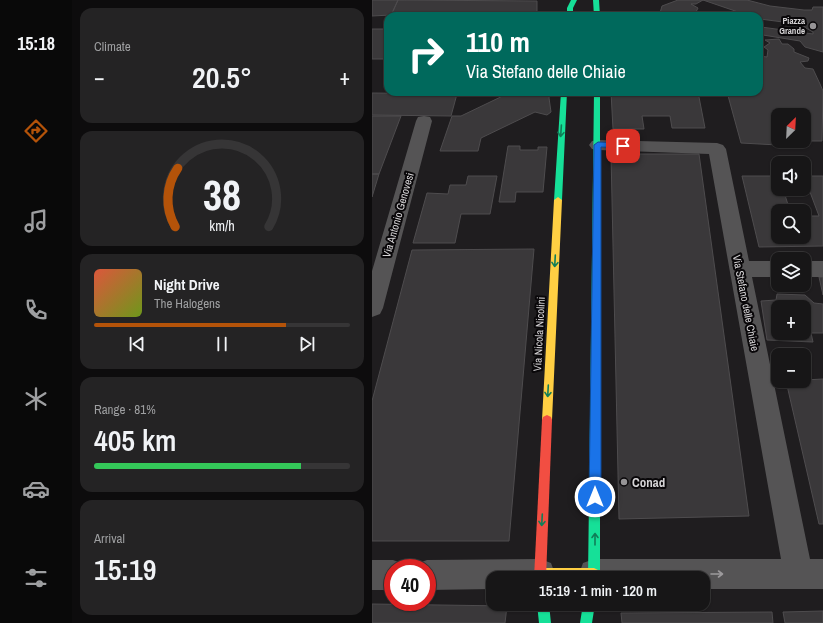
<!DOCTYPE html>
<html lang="en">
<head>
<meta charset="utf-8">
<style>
	:root { --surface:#171617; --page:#242324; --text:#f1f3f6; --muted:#9e9fa1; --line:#363536; --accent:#b45309 }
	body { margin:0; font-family:"Archivo Narrow",sans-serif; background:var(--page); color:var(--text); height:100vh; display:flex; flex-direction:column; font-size:15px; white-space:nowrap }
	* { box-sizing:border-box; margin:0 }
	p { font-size:13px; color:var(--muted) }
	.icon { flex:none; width:22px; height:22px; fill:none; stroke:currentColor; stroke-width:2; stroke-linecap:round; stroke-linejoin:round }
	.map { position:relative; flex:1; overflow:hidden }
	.details { display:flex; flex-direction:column; gap:8px; padding:8px; background:#0d0c0d; width:300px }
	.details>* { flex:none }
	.guide { position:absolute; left:12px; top:12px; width:379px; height:84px; border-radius:12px; box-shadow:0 1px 3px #0004,0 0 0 1px var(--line); background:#00695c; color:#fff; overflow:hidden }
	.needle { width:26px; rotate:24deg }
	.buttons { position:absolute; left:399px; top:108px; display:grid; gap:8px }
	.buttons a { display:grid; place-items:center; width:40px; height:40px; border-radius:8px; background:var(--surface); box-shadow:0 1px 3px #0004,0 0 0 1px var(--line); font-size:20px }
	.speed { position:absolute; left:12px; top:559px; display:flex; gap:8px; font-size:20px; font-weight:700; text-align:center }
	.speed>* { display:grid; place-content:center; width:52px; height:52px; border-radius:50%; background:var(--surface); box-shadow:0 1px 3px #0004,0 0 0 1px var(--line); line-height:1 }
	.speed .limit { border:6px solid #d22; background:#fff; color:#111 }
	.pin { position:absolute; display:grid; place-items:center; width:34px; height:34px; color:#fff; margin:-17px; border-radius:8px; box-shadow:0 2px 6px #0006 }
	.me { position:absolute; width:44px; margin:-22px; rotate:0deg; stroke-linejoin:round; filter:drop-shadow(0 0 3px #0008) }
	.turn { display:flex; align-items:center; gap:14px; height:84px; padding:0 16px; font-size:18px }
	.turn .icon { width:52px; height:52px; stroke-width:2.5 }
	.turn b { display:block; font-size:28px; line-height:34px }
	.big { font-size:30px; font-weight:600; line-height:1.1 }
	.details .widget { flex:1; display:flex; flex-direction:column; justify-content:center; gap:6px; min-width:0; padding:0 14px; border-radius:12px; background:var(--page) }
	.details .dial { align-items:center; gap:0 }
	.dial svg { height:104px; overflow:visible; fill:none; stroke:var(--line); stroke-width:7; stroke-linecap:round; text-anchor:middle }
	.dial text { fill:var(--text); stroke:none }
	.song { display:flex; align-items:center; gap:12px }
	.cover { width:48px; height:48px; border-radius:6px; background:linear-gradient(135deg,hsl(10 70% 55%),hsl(80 70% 35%)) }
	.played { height:4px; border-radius:2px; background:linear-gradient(90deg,var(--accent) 75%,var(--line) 75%) }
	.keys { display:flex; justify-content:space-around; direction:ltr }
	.heat { display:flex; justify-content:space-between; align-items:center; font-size:22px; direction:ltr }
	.charge { height:6px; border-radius:3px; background:linear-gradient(90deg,#34c759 81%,var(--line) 0) }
	.trip { position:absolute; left:114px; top:571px; width:224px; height:40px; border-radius:12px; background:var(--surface); box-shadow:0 1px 3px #0004,0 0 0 1px var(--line); font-weight:600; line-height:40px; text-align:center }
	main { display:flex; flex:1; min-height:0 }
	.tabs { display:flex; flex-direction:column; width:72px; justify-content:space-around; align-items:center; background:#090909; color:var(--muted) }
	.tabs .icon { width:28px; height:28px }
	.tabs .active { color:var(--accent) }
	.tabs b { font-size:18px; color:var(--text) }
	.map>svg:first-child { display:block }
</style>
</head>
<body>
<main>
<nav class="tabs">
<b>15:18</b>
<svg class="icon active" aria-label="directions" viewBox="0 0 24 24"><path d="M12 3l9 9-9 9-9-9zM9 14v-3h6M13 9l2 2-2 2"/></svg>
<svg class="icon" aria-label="music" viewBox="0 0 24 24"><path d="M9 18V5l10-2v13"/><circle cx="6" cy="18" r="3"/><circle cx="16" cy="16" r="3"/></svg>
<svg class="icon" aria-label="phone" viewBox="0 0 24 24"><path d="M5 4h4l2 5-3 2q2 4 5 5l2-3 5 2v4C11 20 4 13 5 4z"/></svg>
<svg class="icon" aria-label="climate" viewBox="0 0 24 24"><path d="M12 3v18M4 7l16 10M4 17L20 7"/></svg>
<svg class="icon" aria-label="car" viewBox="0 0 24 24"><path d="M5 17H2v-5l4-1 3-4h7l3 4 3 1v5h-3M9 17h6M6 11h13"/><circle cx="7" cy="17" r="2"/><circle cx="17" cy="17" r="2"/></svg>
<svg class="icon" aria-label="filters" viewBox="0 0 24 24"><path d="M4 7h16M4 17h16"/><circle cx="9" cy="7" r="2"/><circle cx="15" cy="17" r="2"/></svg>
</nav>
<section class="details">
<div class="widget"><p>Climate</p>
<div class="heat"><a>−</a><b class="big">20.5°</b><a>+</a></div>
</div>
<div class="widget dial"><svg viewBox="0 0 100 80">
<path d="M14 69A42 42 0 1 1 86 69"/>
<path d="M14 69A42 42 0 0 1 16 24" stroke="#b45309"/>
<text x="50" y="56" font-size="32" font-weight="700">38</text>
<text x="50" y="72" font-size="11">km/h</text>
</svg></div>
<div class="widget">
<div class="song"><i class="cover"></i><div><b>Night Drive</b><p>The Halogens</p></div></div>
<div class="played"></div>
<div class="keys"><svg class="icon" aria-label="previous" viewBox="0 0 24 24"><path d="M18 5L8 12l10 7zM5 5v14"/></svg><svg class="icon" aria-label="pause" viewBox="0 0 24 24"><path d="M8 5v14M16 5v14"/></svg><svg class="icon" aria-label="next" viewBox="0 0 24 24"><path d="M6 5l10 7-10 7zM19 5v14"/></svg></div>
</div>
<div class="widget"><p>Range · 81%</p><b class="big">405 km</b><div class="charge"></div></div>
<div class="widget"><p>Arrival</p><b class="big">15:19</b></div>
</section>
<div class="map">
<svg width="451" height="623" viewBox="0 0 451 623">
	<rect width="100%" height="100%" fill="#1f1d1f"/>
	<path fill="#3a383a" stroke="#4e4c4e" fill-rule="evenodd" d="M0,0H26L19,15L0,16Z
		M26,0L165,1V16H19Z
		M306,0H375L398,6L432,10H440L441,7H451V52L433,47L428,41L391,35L389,33V27L441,34V32L432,27V25L435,23L432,21L413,20L411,22L388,19L387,16H371L372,14L331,0L324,4H319L326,8L322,16H293L288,13L290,6Z
		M0,29H16V59H0Z
		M407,39L410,44H416L422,49V52L437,58L436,61L428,62L433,68L441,69L448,84L451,91L450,141H433L406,145L369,143L355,92H387V56L395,57L396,50L392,47L398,43L393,40ZM406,115H432V141H406Z
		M139,92H178L177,98L179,112L175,115L163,112L109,138L106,151H68L80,116H89Z
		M239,92H326L333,128H300L298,116H270L272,129H241Z
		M0,93L85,94L79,116L0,115Z
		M0,116H29L7,174H0Z
		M136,146H148V150H166V147H175L171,192H144L143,202H127Z
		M239,154H327L377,516L247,519Z
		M0,174H7L0,197Z
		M96,176H125L118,214H89L83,243H41L55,193L76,194L78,185H94Z
		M370,176H406V189H432V176H451V246L387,247ZM412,192H438L447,216H432V237H406V211H418Z
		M162,249L137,541H0V401L40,250Z
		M447,277H451V295Z
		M405,294L433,295L442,303L451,304V333H439L441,342L395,340L389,301L404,300ZM406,307H432V333H406Z
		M451,379V524H447L414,381Z
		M0,604L135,606L133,623H0Z
		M451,611V623H413L411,612Z
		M400,612L401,623H250L249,613Z"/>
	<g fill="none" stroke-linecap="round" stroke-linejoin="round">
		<path fill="#555455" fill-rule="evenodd" d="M52,116L58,117L60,121L11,308L8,314L0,317V271L44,121L46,117Z
			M226,140L345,143L351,145L354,149L377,261H406V277H380L438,559H451V589H331V578H209L207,574L211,563L222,559H409L337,154L226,150L220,149L217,145L220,141Z
			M432,261H451V277H432Z
			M168,559L179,563L183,574L181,578H121V589L55,590V568H43L44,564L55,560Z
			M0,560H21L32,564L33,568H21V590H0Z"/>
		<path fill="#16e098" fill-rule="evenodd" d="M199,0H205L201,8V16H195V8Z
			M221,0H227L228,16H222Z
			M189,92H195L190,200L186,203L182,200Z
			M222,92H228V578H216Z
			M165,604H177L179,623H167Z
			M211,604H223L220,623H208Z"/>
		<path fill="#ffcf43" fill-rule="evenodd" d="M186,197L190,200L180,420L179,423L175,425L171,423L170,420L182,200Z
			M168,568H222L226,570L228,574L226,578H164L162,574L164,570Z"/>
		<path fill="#f24e42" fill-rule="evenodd" d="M175,415L179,417L180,420L174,578H162L170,420L171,417Z"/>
	</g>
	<defs><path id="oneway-shaft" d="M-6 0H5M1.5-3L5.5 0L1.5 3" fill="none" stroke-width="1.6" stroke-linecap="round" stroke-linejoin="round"/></defs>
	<g stroke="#107e58">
		<use href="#oneway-shaft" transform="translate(189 131) rotate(94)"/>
		<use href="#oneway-shaft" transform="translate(183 261) rotate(93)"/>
		<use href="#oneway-shaft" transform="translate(176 391) rotate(93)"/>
		<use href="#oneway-shaft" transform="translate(170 520) rotate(93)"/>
		<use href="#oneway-shaft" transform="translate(223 539) rotate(-90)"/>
	</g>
	<use stroke="#9c9a9c" href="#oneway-shaft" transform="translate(345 574)"/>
	<path fill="#1a73e8" stroke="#114b97" d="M226,142L251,143L255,146L251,148L229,147V497L227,501L223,503L219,501L217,497L222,145Z"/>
	<g fill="#969496" stroke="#090709" stroke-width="1.5">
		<circle cx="441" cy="26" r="4"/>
		<circle cx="252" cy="482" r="4"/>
	</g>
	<g text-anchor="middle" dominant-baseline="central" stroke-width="4" stroke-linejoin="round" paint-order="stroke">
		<g font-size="9" font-weight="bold" fill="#d6d4d6" stroke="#090709" text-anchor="end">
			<text x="433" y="21">Piazza<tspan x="433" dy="10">Grande</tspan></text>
		</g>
		<g font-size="11" fill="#d6d4d6" stroke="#090709">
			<text transform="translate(26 215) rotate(-74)">Via Antonio Genovesi</text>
			<text transform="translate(374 303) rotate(79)">Via Stefano delle Chiaie</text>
			<text transform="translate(167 334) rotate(-87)">Via Nicola Nicolini</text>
		</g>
		<g font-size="13" font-weight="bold" fill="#d6d4d6" stroke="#090709" text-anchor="start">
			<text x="260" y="482">Conad</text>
		</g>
	</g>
</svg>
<div class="buttons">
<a><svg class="needle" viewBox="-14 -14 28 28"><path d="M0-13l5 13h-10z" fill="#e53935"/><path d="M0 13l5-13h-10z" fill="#9e9fa1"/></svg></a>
<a><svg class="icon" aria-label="sound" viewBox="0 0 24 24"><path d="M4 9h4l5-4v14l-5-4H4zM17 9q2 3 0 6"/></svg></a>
<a><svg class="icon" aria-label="search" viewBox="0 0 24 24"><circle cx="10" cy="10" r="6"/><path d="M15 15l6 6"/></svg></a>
<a><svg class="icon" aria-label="layers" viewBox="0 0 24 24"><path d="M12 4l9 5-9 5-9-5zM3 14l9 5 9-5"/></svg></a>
<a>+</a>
<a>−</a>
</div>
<div class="speed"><div class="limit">40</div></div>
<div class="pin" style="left:251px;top:146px;background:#d93025"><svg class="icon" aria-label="arrive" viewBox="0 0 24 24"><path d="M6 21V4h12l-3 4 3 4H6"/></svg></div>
<svg class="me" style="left:223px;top:497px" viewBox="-20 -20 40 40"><circle r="17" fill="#1a73e8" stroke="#fff" stroke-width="3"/><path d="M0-11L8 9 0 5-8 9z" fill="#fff"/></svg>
<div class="trip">15:19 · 1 min · 120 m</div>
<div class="guide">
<div class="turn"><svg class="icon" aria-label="right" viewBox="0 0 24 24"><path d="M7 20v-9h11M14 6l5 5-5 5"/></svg><div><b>110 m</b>Via Stefano delle Chiaie</div></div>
</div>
</div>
</main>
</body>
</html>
